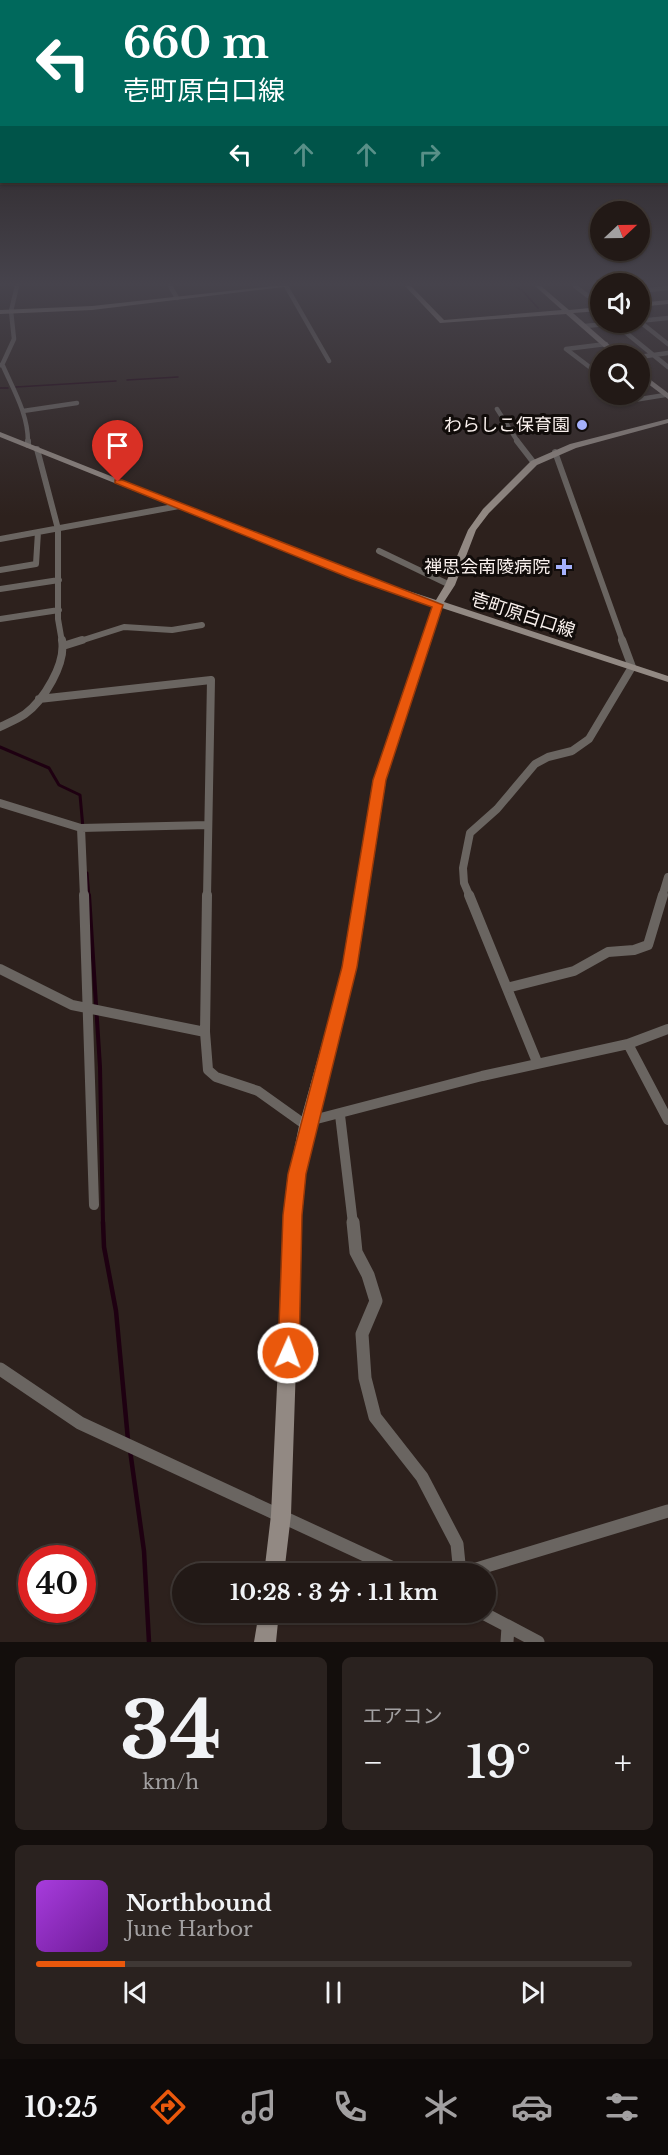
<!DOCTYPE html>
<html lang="ja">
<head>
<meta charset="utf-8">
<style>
	:root { --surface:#221916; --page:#2a221f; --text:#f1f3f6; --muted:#a2a0a1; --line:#3f3835; --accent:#ea580c }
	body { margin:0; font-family:"Libre Baskerville","Noto Sans JP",serif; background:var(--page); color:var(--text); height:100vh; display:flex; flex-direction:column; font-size:22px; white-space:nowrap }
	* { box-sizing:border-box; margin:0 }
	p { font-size:20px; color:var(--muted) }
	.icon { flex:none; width:33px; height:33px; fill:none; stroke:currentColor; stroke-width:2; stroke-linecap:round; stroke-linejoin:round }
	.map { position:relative; height:1642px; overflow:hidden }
	.details { display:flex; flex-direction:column; gap:15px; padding:15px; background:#130e0c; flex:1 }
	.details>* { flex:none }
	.top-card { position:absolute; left:0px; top:0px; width:669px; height:183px; box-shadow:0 2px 4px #0004,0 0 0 2px var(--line); background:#00695c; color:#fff; overflow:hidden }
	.needle { width:39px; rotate:68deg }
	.buttons { position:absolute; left:590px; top:201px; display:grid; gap:12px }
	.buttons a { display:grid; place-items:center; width:60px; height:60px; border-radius:50%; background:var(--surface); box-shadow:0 2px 4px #0004,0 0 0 2px var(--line); font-size:30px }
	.speed { position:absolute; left:18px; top:1545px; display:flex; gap:12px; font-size:30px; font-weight:700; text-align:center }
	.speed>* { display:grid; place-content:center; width:78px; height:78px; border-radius:50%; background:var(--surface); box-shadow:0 2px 4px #0004,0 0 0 2px var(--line); line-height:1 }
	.speed .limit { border:9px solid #d22; background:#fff; color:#111 }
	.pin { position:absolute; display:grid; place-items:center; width:51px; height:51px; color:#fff; margin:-62px -26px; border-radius:50% 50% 50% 0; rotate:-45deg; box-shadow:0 0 6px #0007 }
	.pin .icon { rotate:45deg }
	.me { position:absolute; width:66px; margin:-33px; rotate:2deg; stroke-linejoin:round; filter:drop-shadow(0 0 4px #0008) }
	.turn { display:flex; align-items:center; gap:21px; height:126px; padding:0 24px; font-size:27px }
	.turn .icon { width:78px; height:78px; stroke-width:2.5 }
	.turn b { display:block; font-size:42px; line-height:51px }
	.lanes { display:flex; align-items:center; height:57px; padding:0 24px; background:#0003; justify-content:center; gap:30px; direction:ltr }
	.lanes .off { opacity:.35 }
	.big { font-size:45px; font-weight:700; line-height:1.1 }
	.details .card { flex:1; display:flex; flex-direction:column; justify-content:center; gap:9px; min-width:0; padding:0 21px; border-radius:9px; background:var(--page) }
	.details .dial { align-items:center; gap:0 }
	.dial b { font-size:78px; line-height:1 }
	.song { display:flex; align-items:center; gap:18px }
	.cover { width:72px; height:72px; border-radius:9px; background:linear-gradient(135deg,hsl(280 70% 55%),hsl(280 70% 35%)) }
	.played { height:6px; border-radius:3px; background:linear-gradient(90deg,var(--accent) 15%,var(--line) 15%) }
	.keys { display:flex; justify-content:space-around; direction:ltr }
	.heat { display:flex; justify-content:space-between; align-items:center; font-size:33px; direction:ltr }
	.details .tiles { flex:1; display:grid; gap:15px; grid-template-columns:1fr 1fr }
	.card:last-child { grid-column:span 2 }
	.trip { position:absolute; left:172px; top:1563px; width:324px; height:60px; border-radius:30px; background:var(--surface); box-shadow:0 2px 4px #0004,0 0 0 2px var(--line); font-weight:700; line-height:60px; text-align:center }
	.menu { display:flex; height:96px; justify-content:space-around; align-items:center; background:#0e0a09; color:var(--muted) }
	.menu .icon { width:42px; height:42px }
	.menu .selected { color:var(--accent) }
	.menu b { font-size:27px; color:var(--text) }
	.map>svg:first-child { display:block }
</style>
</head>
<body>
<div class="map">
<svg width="668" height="1642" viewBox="0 0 668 1642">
	<rect width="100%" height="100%" fill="#2d211d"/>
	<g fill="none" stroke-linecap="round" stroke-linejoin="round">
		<path stroke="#1e0011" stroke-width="1.5" d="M514,286L522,290L538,308
			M127,380L178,377
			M16,387L116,381
			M0,388H8"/>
		<path stroke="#1e0011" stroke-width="3" d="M0,747L49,768L59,785L80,795L83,828
			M87,873L89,897"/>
		<path stroke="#1e0011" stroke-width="4" d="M89,895L100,1067L103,1224"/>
		<path stroke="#1e0011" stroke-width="4.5" d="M103,1222L104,1247L116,1311L128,1440
			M130,1450L144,1551L149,1642"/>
		<path stroke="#6a6561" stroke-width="4.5" d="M170,286L177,298
			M286,286L329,361
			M575,286L588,296L600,295
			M639,291L668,288
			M639,321L668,344
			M639,321L668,318
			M614,323L668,367
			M585,326L618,323
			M639,357L668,353
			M0,365L3,366C14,391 28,414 28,442
			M2,365L14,339L11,311L17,286
			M600,375L566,349L606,344
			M627,394L634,400L665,395
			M497,409L518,442
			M23,411L77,403"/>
		<path stroke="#6a6561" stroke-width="6" d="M28,441V445
			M517,441L534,463
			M37,449L58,529V619L62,642
			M555,452L623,642
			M0,539L179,506
			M379,551L450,585
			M0,570L36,564L38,532
			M0,589L59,580
			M0,619L59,610
			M77,642L124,627L172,630L202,625"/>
		<path stroke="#6a6561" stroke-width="8" d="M63,646L82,640
			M39,699L211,680L207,897
			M0,727C8,723 18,719 25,714C44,700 66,664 62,640
			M0,803L81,828L208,825
			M81,828L84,897
			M470,897L464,883L463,868L470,833L497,809L535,764L548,757L572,751L589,739L632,667L622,640
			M662,897L668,877"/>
		<path stroke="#6a6561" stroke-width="10" d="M84,895L94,1205
			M207,895L205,1032L208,1070L216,1077L258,1091L307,1126
			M469,895L537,1062
			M0,969L72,1005L205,1032
			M507,988L574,971L608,952L634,950L648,945L663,895
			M628,1044L668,1120
			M340,1115L353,1224
			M309,1121L482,1076L628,1044L668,1029"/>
		<path stroke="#6a6561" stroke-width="13" d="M353,1222L356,1252L368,1275L376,1301L362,1334L365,1378L375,1417L422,1477L457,1544L460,1574
			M0,1369L80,1423L406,1574
			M460,1574L668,1511
			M481,1612L538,1642
			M507,1642L508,1627"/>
		<path fill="#928983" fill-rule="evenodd" d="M275,286H292L92,310L0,314V310L92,306Z
			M405,286H411L444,320L562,310L535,286H541L569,310L600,307V311L573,313L622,356H614L566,314L440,323Z
			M668,300V304L639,307V303Z
			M639,371L668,393V399L639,377Z
			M668,419V423L576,448L537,465L489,513L476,530L455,585L444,602L668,676V682L442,608L386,780L357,967L315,1126L305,1174L301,1215L291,1515L284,1574H264L271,1515L285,1215L289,1174L299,1126L343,967L374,780L433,605L351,578L0,437V432L357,574L436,600L445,585L468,530L483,509L531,461L570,444Z
			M259,1612H279L276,1642H254Z"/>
	</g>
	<linearGradient id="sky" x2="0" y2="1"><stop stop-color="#191210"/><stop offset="0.55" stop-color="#46434c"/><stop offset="1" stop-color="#46434c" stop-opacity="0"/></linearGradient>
	<rect width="668" height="516" fill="url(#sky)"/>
	<path fill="#ea580c" stroke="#983908" stroke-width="1.5" d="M115,480H122L443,605L386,780L357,967L306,1174L302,1215L299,1353L296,1360L288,1363L281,1360L278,1353L283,1215L288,1174L342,967L373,780L432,607L350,578L115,483Z"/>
	<g fill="#a5b1fc" stroke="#110c0a" stroke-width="2">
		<circle cx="582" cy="425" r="6"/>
		<path d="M561 558h6v6h6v6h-6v6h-6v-6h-6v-6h6z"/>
	</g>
	<g text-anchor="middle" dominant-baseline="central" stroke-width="6" stroke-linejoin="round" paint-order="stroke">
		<g font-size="18" fill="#faf1ee" stroke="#110c0a" text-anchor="end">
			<text x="570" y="425">わらしこ保育園</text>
			<text x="550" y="567">禅思会南陵病院</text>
		</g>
		<g font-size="18" fill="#faf1ee" stroke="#110c0a">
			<text transform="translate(523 615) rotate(18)">壱町原白口線</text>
		</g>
	</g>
</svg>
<div class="buttons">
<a><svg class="needle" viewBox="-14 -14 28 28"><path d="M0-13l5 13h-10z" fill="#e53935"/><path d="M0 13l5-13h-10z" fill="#a2a0a1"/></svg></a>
<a><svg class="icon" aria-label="sound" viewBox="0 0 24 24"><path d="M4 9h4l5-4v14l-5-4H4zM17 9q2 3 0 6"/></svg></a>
<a><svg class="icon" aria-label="search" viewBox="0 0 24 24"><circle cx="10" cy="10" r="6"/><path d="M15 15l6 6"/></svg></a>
</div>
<div class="speed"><div class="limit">40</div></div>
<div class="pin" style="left:118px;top:482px;background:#d93025"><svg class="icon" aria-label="arrive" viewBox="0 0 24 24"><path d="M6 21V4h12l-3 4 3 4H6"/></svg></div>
<svg class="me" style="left:288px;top:1353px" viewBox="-20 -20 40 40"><circle r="17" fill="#ea580c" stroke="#fff" stroke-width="3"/><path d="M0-11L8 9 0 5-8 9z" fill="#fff"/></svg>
<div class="trip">10:28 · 3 分 · 1.1 km</div>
<div class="top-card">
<div class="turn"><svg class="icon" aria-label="left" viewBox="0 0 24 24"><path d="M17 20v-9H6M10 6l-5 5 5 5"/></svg><div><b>660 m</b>壱町原白口線</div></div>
<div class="lanes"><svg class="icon" aria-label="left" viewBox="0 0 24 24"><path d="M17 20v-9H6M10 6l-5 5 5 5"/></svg><svg class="icon off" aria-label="ahead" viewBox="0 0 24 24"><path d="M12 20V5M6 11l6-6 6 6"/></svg><svg class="icon off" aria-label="ahead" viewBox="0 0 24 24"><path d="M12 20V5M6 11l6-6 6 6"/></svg><svg class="icon off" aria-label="right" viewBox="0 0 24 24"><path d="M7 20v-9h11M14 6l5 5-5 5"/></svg></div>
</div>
</div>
<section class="details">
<div class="tiles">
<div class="card dial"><b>34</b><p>km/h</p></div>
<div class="card"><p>エアコン</p>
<div class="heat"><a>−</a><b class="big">19°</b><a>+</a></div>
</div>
<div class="card">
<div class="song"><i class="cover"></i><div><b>Northbound</b><p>June Harbor</p></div></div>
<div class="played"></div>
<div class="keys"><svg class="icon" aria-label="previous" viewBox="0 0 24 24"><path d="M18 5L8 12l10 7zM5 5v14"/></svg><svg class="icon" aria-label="pause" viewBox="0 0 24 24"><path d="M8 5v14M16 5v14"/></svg><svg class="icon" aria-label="next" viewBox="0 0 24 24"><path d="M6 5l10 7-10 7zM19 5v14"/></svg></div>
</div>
</div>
</section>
<nav class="menu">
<b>10:25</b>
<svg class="icon selected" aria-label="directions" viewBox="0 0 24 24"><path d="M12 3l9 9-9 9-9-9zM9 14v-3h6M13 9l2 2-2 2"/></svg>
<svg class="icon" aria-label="music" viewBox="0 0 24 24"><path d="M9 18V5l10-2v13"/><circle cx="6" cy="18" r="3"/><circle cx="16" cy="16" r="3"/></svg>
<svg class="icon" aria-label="phone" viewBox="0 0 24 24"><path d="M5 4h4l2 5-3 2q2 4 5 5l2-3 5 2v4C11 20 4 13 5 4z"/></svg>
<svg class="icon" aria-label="climate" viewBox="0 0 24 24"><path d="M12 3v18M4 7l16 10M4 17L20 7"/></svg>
<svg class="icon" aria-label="car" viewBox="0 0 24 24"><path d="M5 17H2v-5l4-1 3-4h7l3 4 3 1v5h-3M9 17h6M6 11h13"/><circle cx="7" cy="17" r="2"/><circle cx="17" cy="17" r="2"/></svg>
<svg class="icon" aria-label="filters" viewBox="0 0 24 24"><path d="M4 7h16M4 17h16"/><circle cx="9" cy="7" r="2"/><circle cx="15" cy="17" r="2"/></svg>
</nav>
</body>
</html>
